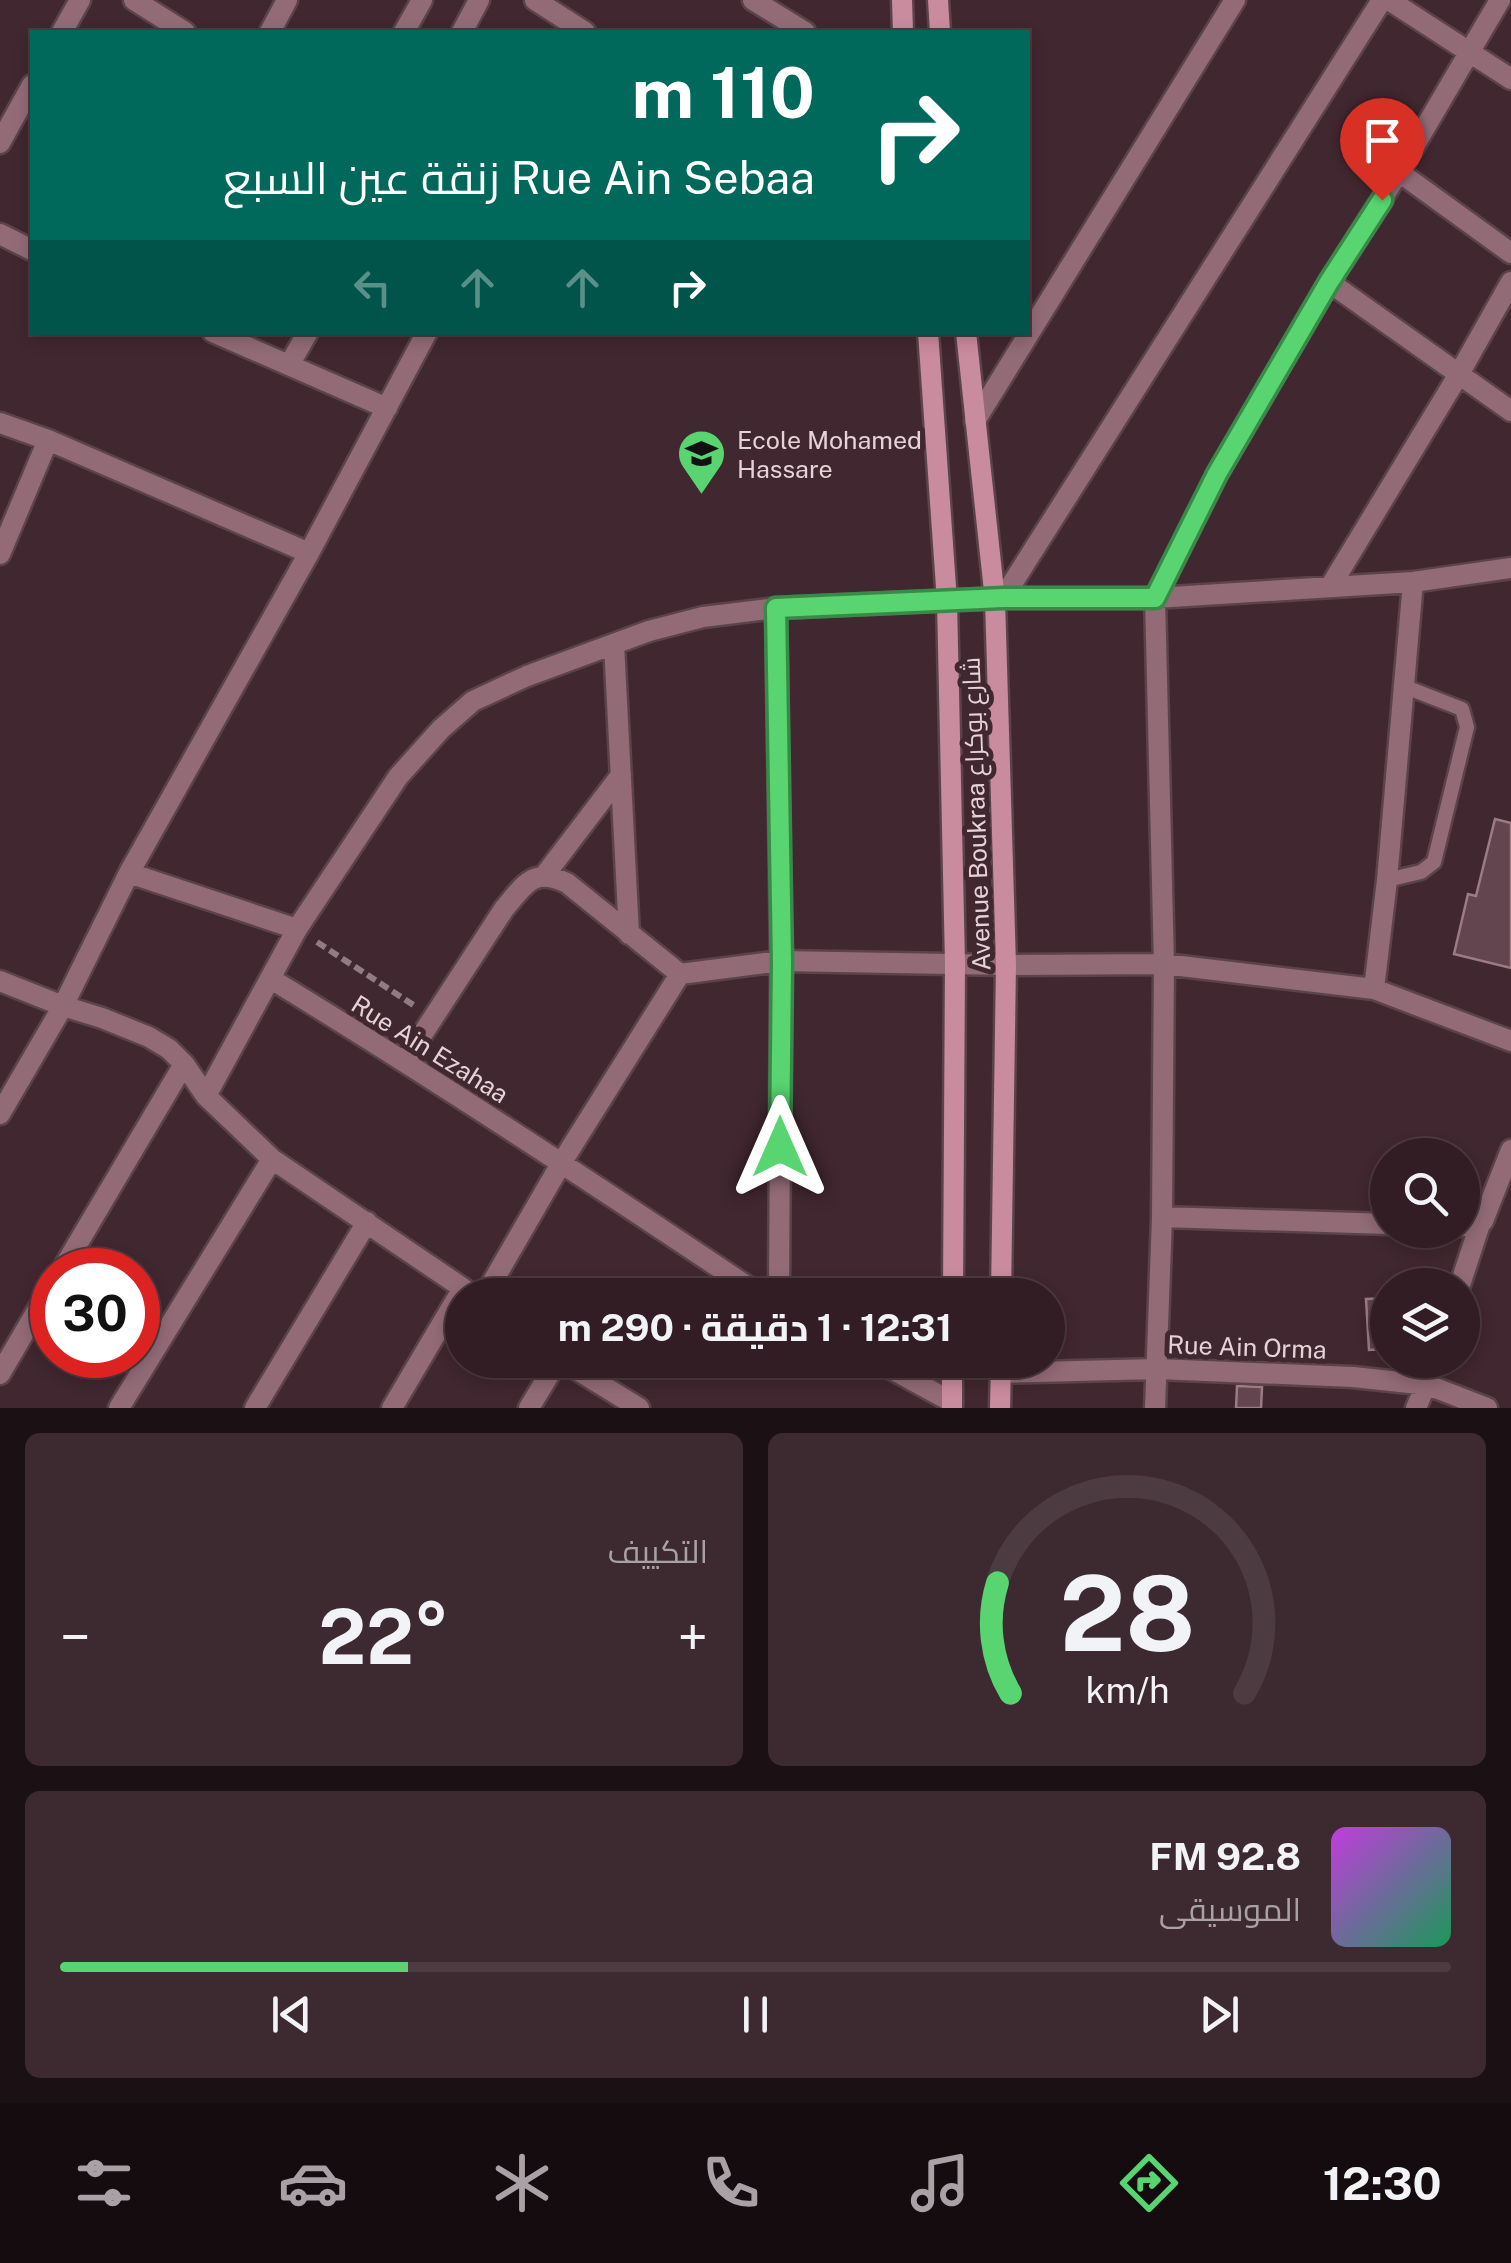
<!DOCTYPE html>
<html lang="ar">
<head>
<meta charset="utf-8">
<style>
	:root { --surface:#311d23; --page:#3d2a30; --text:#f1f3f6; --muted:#a8a2a6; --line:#4c3b41; --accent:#58d570 }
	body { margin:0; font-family:"Public Sans",Cairo,sans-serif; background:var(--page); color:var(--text); direction:rtl; height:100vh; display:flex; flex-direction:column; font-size:38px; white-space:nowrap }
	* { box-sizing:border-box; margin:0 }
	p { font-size:32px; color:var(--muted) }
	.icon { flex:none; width:55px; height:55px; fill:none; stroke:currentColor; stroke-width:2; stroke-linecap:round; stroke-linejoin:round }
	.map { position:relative; height:1408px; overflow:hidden; direction:ltr }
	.panel { display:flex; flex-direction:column; gap:25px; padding:25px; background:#1b1013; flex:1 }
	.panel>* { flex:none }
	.top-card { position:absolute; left:30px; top:30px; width:1000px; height:305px; border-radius:0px; box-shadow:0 5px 15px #0003,0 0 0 2px var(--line); direction:rtl; background:#00695c; color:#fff; overflow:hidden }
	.buttons { position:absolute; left:1370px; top:1138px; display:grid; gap:20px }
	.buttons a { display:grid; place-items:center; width:110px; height:110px; border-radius:50%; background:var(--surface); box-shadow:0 5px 15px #0003,0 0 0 2px var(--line); font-size:50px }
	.speed { position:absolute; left:30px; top:1248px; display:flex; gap:20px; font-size:50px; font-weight:700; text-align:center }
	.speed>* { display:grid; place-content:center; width:130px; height:130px; border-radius:50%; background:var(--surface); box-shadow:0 5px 15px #0003,0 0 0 2px var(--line); line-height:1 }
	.speed .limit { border:15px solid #d22; background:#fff; color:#111 }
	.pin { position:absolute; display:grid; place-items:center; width:85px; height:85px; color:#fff; margin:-102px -42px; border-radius:50% 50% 50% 0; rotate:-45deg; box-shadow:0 0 10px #0007 }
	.pin .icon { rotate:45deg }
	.me { position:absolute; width:110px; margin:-55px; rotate:0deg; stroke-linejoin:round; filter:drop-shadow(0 0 8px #0008) }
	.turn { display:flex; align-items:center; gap:35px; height:210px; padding:0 50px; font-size:45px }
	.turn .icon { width:130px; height:130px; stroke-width:2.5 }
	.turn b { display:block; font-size:70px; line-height:85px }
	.lanes { display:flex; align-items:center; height:95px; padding:0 50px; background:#0003; justify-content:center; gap:50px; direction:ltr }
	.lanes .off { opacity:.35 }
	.big { font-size:75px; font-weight:700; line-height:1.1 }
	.panel .widget { flex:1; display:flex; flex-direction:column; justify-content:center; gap:15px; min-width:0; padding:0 35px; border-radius:15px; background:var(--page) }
	.panel .dial { align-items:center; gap:0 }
	.dial svg { height:260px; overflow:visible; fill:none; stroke:var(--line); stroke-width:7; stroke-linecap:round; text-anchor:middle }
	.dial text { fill:var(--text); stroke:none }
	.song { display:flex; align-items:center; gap:30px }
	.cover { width:120px; height:120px; border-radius:15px; background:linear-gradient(135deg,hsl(290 70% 55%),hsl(150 70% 35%)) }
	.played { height:10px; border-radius:5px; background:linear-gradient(90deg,var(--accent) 25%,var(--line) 25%) }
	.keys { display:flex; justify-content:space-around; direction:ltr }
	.heat { display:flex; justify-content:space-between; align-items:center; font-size:55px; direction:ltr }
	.panel .tiles { flex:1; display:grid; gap:25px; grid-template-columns:1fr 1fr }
	.widget:last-child { grid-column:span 2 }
	.trip { position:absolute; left:445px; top:1278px; width:620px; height:100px; border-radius:50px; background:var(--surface); box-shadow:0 5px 15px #0003,0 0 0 2px var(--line); font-weight:700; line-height:100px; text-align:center; direction:rtl }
	.tab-bar { display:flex; height:160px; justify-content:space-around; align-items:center; background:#140c0e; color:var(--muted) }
	.tab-bar .icon { width:70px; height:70px }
	.tab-bar .selected { color:var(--accent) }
	.tab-bar b { font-size:45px; color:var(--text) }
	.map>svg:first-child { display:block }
</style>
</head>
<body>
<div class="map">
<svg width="1511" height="1408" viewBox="0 0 1511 1408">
	<rect width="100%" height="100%" fill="#41272f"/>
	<path fill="#62454e" stroke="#9c7b84" stroke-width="2.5" d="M1495,819L1511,823V968L1454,954L1468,894L1476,896Z
		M1388,1298V1349L1369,1350L1366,1299Z
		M1237,1386L1262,1387L1261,1408H1236Z"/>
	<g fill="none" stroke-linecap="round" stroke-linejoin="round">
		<defs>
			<path id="lane" d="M1387,880L1421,872L1434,862L1467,727L1462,709L1403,686"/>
			<path id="street" d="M134,0L185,32
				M535,0L585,32
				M753,0L805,32
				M1389,0L1511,79
				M62,32L80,0
				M270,32L287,0
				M404,32L422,0
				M462,32L479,0
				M0,143L32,85
				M1399,172L1511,253
				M0,234L32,250
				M1329,282L1511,411
				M213,332L387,408
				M289,365L308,332
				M975,421L1235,0
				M0,423L48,440L309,553
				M0,554L48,440
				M1330,587L1459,374L1511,282
				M1003,598L1382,0
				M776,608L781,961L779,1295
				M614,644L629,934
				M129,873L297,929
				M544,876L621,775
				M271,979C437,1080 599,1187 760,1295
				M0,981L63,1006L102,1018L149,1037L169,1049L184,1064L206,1096L272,1159L473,1295
				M1374,989L1387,880L1413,582
				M405,1061L504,909C525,884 533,867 567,883L680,974
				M206,1096L297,929L398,777L441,729L473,701L527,676L649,631L703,617L776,608L1003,598H1155L1413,582L1511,568
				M0,1114L63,1006L129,873L309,553L427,332
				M1388,1224L1162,1217L1164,964L1155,598L1217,474L1329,282L1399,172L1500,0
				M1462,1226L1480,1224L1483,1221L1511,1150
				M62,1270L184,1064
				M1460,1285L1480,1224
				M485,1295L562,1162L680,974L781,961L1006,965L1164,964L1374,989L1511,1041
				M561,1360L639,1408
				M875,1360L952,1402
				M1000,1373L1157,1369L1353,1377L1428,1385L1487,1408
				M0,1374L52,1285
				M119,1408L272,1159
				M255,1408L367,1222
				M392,1408L463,1288
				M529,1408L558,1360
				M1155,1408L1162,1217
				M1416,1408L1436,1360"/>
			<path id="secondary" d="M902,0L903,32
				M938,0L940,32
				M928,332L947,601L955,963L953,1295
				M966,332L995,600L1006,965L1001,1295
				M952,1408V1360
				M1000,1408L1001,1360"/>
		</defs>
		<use href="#lane" stroke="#5b434a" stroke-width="19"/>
		<use href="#street" stroke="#5b434a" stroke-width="25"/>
		<use href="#secondary" stroke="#5b434a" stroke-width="25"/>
		<path stroke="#927c82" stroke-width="6" stroke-dasharray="10 5" stroke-linecap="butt" d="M317,942L415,1006"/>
		<use href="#lane" stroke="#926b77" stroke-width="14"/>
		<use href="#street" stroke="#926b77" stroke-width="20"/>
		<use href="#secondary" stroke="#c98b9e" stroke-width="20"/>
	</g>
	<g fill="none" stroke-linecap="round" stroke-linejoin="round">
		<defs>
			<path id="route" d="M780,1147L782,962L776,608L1003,598H1155L1217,474L1329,282L1382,200"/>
		</defs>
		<use href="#route" stroke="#398a49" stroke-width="25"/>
		<use href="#route" stroke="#58d570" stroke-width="18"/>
	</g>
	<defs>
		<symbol id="school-pin" viewBox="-11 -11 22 30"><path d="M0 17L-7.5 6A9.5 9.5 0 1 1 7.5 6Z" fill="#58d570" stroke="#41272f"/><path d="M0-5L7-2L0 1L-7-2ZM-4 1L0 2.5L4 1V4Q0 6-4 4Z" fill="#111"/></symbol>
	</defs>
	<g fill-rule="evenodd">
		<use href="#school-pin" x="674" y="426" width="55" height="75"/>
	</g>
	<g text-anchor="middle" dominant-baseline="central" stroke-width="10" stroke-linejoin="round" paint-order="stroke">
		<g font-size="25" fill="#e5d3d8" stroke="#41272f" text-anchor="start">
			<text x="737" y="440">Ecole Mohamed<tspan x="737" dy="29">Hassare</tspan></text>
		</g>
		<g font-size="25" fill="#e5d3d8" stroke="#41272f">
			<text transform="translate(976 814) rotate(-92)">Avenue Boukraa شارع بوكراع</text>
			<text transform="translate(430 1049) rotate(32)">Rue Ain Ezahaa</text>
			<text transform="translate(1247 1347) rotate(2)">Rue Ain Orma</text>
		</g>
	</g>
</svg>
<div class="buttons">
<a><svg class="icon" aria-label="search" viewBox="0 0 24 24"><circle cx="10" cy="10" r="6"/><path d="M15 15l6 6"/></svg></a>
<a><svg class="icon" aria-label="layers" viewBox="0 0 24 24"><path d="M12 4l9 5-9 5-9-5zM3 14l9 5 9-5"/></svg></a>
</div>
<div class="speed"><div class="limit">30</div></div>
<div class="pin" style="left:1382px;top:200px;background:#d93025"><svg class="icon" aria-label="arrive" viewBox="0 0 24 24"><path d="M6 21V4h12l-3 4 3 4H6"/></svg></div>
<svg class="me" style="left:780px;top:1147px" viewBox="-20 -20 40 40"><path d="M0-17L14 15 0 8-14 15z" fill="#58d570" stroke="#fff" stroke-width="4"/></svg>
<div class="trip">12:31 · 1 دقيقة · 290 m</div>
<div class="top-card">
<div class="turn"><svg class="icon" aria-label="right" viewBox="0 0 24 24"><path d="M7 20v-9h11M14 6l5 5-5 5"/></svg><div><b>110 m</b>Rue Ain Sebaa زنقة عين السبع</div></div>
<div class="lanes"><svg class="icon off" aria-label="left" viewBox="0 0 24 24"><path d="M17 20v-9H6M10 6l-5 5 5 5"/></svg><svg class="icon off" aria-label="ahead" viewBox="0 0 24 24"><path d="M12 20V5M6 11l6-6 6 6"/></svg><svg class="icon off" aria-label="ahead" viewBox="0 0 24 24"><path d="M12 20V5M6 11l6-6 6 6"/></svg><svg class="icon" aria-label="right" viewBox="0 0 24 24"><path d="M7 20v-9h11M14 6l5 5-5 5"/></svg></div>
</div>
</div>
<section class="panel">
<div class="tiles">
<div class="widget dial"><svg viewBox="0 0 100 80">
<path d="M14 69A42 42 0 1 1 86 69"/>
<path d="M14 69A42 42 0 0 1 10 35" stroke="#58d570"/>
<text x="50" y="56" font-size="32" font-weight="700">28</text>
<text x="50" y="72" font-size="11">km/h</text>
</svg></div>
<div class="widget"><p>التكييف</p>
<div class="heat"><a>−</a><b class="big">22°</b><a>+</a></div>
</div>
<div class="widget">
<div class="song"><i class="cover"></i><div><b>92.8 FM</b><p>الموسيقى</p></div></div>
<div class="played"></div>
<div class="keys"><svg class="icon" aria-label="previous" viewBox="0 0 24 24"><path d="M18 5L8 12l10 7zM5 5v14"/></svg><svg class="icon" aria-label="pause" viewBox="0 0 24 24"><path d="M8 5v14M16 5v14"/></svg><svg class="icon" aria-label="next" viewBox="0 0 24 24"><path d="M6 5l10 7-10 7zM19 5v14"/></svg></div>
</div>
</div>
</section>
<nav class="tab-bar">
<b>12:30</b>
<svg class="icon selected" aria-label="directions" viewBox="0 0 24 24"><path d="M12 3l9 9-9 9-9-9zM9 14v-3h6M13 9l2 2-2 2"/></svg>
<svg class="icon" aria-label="music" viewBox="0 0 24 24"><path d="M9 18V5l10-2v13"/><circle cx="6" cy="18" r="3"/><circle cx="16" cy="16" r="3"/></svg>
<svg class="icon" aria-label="phone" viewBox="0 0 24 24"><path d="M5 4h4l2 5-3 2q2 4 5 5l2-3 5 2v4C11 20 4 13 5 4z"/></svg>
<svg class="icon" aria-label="climate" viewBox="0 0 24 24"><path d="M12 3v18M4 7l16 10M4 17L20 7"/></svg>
<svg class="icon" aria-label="car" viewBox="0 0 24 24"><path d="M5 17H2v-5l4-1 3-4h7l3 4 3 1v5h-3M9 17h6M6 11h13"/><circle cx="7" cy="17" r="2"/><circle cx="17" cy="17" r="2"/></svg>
<svg class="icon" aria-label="filters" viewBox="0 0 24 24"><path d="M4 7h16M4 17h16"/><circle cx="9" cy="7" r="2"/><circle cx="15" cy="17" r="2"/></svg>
</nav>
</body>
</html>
